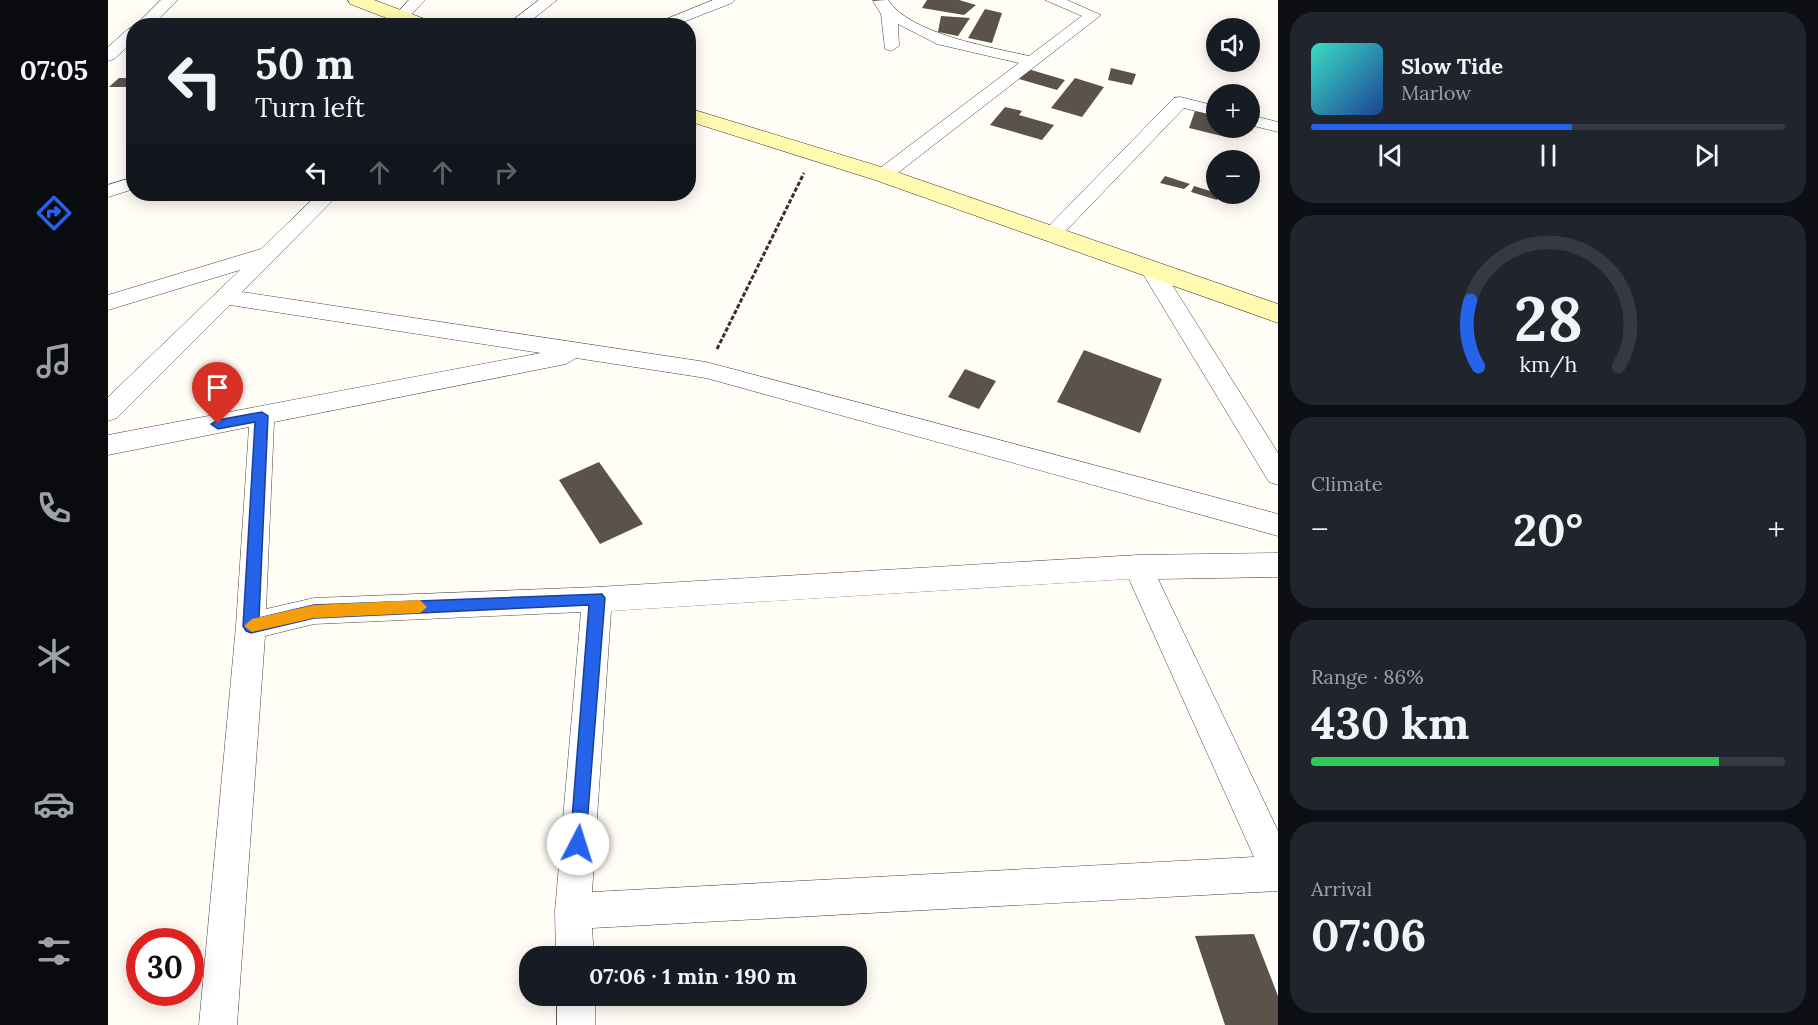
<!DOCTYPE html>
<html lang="en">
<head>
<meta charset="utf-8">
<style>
	:root { --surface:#171b24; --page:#20242c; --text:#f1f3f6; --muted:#9ea1a6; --line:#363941; --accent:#2563eb }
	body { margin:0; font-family:Lora,serif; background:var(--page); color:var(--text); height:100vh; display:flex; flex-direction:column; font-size:22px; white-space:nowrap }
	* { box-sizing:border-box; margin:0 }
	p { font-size:20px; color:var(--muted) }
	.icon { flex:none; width:33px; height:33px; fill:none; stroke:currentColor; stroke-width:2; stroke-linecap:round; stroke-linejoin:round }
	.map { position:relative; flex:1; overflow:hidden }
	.drawer { display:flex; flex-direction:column; gap:12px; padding:12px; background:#0d0f14; width:540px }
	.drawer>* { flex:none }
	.top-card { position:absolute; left:18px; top:18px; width:570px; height:183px; border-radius:24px; box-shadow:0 3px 15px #0003; background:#171b24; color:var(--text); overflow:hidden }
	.tools { position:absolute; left:1098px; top:18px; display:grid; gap:12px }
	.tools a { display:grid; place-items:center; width:54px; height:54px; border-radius:50%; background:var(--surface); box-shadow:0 3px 15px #0003; font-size:30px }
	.speed { position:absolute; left:18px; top:928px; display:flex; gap:12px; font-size:30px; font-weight:700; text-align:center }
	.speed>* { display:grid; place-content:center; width:78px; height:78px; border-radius:50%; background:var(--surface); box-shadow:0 3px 15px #0003; line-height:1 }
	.speed .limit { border:9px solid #d22; background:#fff; color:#111 }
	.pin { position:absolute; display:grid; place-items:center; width:51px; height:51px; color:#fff; margin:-62px -26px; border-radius:50% 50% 50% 0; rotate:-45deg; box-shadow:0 0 6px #0007 }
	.pin .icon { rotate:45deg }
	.me { position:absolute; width:66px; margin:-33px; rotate:5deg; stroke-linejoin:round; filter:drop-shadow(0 0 4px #0008) }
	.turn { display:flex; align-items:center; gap:21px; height:126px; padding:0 30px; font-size:27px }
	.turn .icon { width:78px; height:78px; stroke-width:2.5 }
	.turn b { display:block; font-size:42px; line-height:51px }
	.lanes { display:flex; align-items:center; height:57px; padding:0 30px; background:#0003; justify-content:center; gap:30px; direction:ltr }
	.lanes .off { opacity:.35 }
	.big { font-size:45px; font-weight:800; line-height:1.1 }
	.drawer .widget { flex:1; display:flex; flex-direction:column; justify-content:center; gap:9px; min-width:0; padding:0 21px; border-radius:24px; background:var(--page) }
	.drawer .dial { align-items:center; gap:0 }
	.dial svg { height:156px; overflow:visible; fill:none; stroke:var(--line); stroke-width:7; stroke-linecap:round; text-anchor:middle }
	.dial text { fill:var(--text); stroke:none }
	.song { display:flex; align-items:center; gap:18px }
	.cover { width:72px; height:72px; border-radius:9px; background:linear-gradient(135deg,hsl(170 70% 55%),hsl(220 70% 35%)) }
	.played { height:6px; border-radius:3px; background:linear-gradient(90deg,var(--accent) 55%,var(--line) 55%) }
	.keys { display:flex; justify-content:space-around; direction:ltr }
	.heat { display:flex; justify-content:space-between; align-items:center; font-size:33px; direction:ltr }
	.charge { height:9px; border-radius:4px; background:linear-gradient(90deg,#34c759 86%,var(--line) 0) }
	.trip { position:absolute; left:411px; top:946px; width:348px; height:60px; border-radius:24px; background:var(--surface); box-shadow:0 3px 15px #0003; font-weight:800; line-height:60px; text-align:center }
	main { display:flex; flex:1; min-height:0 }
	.tabs { display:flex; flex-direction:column; width:108px; justify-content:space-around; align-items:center; background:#090b0e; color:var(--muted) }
	.tabs .icon { width:42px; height:42px }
	.tabs .on { color:var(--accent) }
	.tabs b { font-size:27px; color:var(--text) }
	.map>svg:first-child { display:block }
</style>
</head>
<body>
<main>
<nav class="tabs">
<b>07:05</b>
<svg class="icon on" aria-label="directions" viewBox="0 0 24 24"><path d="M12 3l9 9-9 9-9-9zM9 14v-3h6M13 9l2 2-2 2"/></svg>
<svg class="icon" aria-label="music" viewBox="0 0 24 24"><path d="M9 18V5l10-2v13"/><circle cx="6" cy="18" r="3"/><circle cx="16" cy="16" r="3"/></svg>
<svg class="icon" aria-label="phone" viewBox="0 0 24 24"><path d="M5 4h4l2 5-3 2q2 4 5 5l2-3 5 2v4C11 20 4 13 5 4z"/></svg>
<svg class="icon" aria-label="climate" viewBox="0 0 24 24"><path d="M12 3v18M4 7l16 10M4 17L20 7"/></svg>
<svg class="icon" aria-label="car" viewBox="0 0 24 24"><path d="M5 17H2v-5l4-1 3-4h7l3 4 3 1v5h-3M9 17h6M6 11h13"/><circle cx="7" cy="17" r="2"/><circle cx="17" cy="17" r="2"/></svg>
<svg class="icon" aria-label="filters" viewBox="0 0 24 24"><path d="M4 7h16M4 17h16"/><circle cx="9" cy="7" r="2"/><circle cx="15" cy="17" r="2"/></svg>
</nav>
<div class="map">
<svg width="1170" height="1025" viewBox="0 0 1170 1025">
	<rect width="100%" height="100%" fill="#fffdf5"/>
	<path fill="#5b524c" d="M819,0H851L868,5L856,15L814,8Z
		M877,9L894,13L884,43L860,38Z
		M833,16L862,18L850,36L830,32Z
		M1003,68L1028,74L1024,85L1000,80Z
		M920,69L957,80L949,90L911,79Z
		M11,78H26V87H1Z
		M967,78L996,87L974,117L943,108Z
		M897,107L914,111L911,115L946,125L934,140L882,125Z
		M1087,111L1108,116V128H1121L1118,137L1081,128Z
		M1057,176L1082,184L1076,189L1052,183Z
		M1086,186L1112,194L1109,200L1083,192Z
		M976,350L1054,379L1032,433L949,402Z
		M857,369L888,381L871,409L840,397Z
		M491,462L535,524L492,544L451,480Z
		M1146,934L1170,996V1025H1117L1087,936Z"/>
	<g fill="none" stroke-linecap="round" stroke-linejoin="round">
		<defs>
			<path id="street" d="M53,0H70L43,26L26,27Z
				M301,0H317L300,18H290L287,15Z
				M431,0H449L416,26H397Z
				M605,0H627L624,3L565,26H541Z
				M780,0C802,34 882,47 921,56L974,16L937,0H959L993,15L782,179L775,181L765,175L768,171L911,63L829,44L790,24L791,46L783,51L777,49L773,14L765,1Z
				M26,27V41L6,59L0,61V47L20,29Z
				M1072,97L1108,106V116L1076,108L951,238H937L934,234L937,230L1066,98Z
				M1142,115L1170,122V132L1142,125Z
				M26,177V189L0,197V185Z
				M210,194H231L134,292L598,362L1170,514V536L598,378L468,358L458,364L166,422L158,609L206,598L489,587L1030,555L1170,553V577L1050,579L1170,831V891L484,928L486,957H448L447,911L473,612L206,624L157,636L129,1025H91L128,626L141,427L0,455V435L433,353L122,305L9,418L0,421V397L132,270L0,310V295L153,249ZM1021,579L1146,857L484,892L503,611Z
				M1043,262L1051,264L1170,453V485L1161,482L1032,269L1035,264Z
				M449,996H487V1025H449Z"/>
			<path id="secondary" d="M240,0H266L325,22L327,26H299L242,4Z
				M580,108L783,170L1170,304V323L767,180L580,121Z"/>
		</defs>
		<use href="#street" stroke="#444" stroke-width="1"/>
		<use href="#secondary" stroke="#333" stroke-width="1"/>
		<path stroke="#333" stroke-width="3" stroke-dasharray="4.5 2" stroke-linecap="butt" d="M609,349L696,173"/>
		<use href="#street" fill="#fff" fill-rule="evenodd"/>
		<use href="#secondary" fill="#fffab0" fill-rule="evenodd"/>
	</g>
	<path fill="#2563eb" stroke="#184099" stroke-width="1.5" d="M154,412L160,416L151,618L206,605L494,594L497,598L477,850L470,853L464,850L462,844L481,605L206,618L143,633L138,631L135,626L147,422L110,429L103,424L110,420Z"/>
	<path fill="#f59e0b" d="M312,600L319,607L312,613L206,618L144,632L136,626L144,619L206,605Z"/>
</svg>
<div class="tools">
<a><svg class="icon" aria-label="sound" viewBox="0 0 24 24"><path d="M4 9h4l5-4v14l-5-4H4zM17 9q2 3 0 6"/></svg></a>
<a>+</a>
<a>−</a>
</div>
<div class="speed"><div class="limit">30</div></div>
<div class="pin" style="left:110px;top:424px;background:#d93025"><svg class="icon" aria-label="arrive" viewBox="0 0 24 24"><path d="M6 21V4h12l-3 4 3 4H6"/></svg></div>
<svg class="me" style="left:470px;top:844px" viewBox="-20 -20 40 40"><circle r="19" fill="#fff"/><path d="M0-13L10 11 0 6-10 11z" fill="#2563eb"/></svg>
<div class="trip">07:06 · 1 min · 190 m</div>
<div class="top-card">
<div class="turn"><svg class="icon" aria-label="left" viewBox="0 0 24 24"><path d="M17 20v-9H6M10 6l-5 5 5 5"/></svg><div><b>50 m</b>Turn left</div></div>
<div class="lanes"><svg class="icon" aria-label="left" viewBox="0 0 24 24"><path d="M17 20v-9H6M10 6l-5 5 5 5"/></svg><svg class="icon off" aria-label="ahead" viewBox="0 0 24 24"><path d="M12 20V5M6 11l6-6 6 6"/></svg><svg class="icon off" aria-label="ahead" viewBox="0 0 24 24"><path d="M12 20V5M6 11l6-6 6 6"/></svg><svg class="icon off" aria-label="right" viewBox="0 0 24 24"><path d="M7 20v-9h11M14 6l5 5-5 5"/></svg></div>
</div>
</div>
<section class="drawer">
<div class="widget">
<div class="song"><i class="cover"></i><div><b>Slow Tide</b><p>Marlow</p></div></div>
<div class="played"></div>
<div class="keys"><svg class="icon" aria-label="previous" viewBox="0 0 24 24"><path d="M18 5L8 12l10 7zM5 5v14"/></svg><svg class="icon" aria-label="pause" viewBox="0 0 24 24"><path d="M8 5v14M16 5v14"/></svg><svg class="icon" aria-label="next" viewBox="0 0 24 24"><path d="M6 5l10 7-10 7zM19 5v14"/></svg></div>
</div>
<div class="widget dial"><svg viewBox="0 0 100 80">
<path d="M14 69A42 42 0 1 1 86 69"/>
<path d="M14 69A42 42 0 0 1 10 35" stroke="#2563eb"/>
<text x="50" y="56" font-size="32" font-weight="700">28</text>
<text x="50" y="72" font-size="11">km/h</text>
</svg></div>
<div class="widget"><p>Climate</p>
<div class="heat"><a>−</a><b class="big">20°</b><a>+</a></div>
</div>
<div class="widget"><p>Range · 86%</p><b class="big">430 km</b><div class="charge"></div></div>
<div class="widget"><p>Arrival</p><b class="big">07:06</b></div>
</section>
</main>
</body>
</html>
